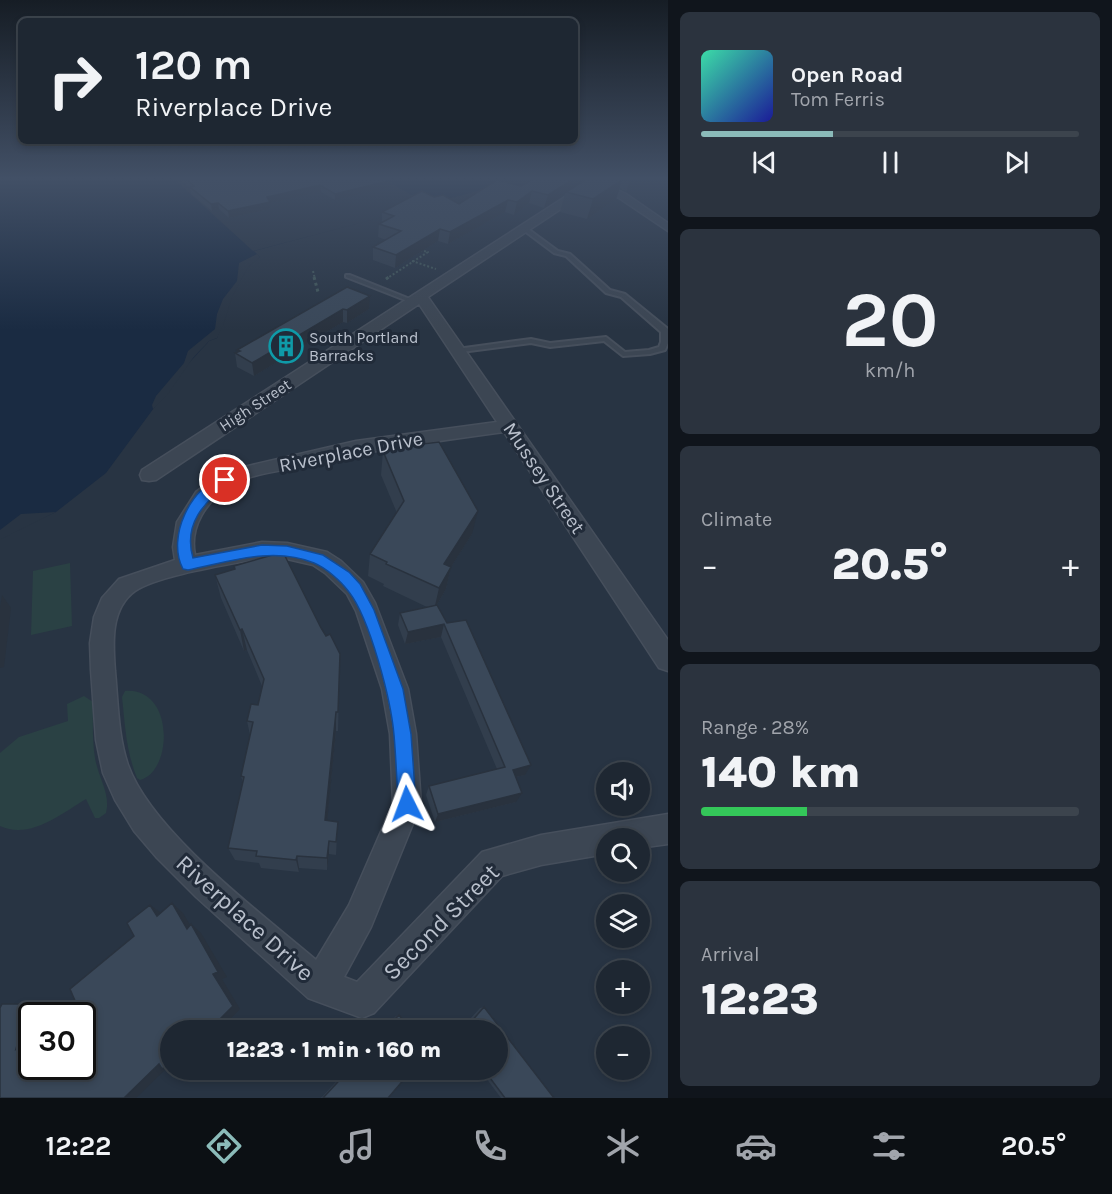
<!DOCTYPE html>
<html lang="en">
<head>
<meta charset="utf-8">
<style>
	:root { --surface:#1e2732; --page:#2b333e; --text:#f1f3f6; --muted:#a1a5ac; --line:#3c444d; --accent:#8bbbb9 }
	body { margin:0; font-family:Karla,sans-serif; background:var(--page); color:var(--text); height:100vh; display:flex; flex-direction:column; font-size:22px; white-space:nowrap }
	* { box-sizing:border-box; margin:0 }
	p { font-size:20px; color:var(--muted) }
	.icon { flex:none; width:33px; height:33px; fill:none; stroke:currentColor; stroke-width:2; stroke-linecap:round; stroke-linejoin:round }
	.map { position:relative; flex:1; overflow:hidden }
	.panel { display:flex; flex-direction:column; gap:12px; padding:12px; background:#10151c; width:444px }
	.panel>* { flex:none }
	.guide { position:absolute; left:18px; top:18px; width:560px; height:126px; border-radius:9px; box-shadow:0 3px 9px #0003,0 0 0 2px var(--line); background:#1e2732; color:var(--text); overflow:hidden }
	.controls { position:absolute; left:596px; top:762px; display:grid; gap:12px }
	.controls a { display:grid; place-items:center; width:54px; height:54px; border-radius:50%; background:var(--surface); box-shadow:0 3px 9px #0003,0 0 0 2px var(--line); font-size:30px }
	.speed { position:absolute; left:18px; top:1002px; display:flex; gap:12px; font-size:30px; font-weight:700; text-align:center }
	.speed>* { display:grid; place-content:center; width:78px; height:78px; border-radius:50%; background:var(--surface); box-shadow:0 3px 9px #0003,0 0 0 2px var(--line); line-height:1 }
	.speed .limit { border:3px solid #111; border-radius:9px; background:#fff; color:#111 }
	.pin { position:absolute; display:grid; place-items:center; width:51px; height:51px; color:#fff; margin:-26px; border:3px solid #fff; border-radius:50%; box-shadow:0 2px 6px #0007 }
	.me { position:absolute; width:66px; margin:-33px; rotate:357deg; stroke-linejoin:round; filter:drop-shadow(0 0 4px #0008) }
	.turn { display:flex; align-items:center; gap:21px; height:126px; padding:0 18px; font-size:27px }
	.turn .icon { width:78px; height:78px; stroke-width:2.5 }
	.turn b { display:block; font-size:42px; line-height:51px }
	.big { font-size:45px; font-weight:800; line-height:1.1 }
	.panel .tile { flex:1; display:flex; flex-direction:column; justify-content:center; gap:9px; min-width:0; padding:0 21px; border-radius:9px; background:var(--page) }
	.panel .dial { align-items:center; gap:0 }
	.dial b { font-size:78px; line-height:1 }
	.song { display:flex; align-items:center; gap:18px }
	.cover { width:72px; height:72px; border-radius:9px; background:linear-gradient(135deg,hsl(160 70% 55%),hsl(240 70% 35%)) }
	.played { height:6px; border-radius:3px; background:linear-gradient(90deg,var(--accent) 35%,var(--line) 35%) }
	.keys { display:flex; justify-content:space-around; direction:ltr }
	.heat { display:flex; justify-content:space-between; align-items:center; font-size:33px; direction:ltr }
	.charge { height:9px; border-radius:4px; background:linear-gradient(90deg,#34c759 28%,var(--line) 0) }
	.trip { position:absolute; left:160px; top:1020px; width:348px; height:60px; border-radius:30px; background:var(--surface); box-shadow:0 3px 9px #0003,0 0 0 2px var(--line); font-weight:800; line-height:60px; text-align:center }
	.tab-bar { display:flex; height:96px; justify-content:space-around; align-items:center; background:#0c1014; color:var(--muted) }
	.tab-bar .icon { width:42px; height:42px }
	.tab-bar .active { color:var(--accent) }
	.tab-bar b { font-size:27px; color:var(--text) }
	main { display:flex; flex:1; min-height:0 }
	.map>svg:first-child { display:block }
</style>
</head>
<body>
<main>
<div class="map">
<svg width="668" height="1098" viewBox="0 0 668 1098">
	<rect width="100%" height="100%" fill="#283443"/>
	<path fill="#2a4144" d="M70,563L72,626L31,635L33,571Z
		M125,691C175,687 173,772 140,780L137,778C126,751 125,725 122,697Z
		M84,696L93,702C93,720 92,740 95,758C98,777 111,794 106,813L99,818H95L86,799C61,814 30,840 0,826V753L19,737L68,721L67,704Z"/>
	<path fill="#1a2b42" d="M0,177H515L474,192L254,251L260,257L246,265L231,294L217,338L209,341L179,374L106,473L56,512L0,537Z"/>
	<path fill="#283443" d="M181,177H380L429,205L253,251L173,178Z
		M257,254L260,257L248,267L232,297L223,326L217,338L209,341L193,358L167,395L153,409L152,405L156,396L184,363L188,351L215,329L217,314L223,299L237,281L239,263Z
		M56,512L11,534L0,540V530L21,514Z"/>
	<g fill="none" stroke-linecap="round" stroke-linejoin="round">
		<defs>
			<path id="lane" d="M524,226L558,251L570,254L610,290L625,294L668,329V343L665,350L650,354L623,356L604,341L550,347L531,343L454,353V349H457L531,339L550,343L606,337L625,352L649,350L659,347L661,342V332L621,297L606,293L566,256L554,253L522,229V227Z
				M346,275H350L415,301L410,302L346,277Z"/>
			<path id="street" d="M596,177H607L601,182L626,194L668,223V231L619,198L594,187L428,297L668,640V671L659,668L504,432C430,442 360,452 287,469C269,473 245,476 230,486C207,501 189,526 195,555L262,542L287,543L327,552L341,561L363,582L375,603L408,689L416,734L421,804L371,927L344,977L357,982L482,852L541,835L668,814V844L639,848V838H606V854L541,865L502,876L374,1013L362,1018L308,998L196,897L157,858L134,831L115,800L103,773L96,740L91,670L90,643L94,617L102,598L119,579L175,560L173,547L177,522L196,492L218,475L248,466L356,441L497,422L419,304L156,480L149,481L142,480L140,475L142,470ZM262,558L287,559L313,565L325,573L347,594L356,611L382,689L390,734L393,804L349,905L316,960C262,914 152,832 128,765C118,736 118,702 115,671C113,644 110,609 135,591C158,575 232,564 262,558Z"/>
		</defs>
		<use href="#lane" stroke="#464f5c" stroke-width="4"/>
		<use href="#street" stroke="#464f5c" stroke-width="3"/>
		<path stroke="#445a5c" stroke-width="2" stroke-dasharray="2 2" stroke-linecap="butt" d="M412,261L436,269
			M313,271L315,279
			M386,279L428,252L420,250"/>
		<path stroke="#445a5c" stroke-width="3" stroke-dasharray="3 3" stroke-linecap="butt" d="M314,277L318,292
			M386,279L389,277"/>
		<use href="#lane" fill="#3c4653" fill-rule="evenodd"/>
		<use href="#street" fill="#3c4653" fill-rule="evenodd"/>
	</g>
	<path fill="#323e4d" d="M182,177H386L392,180L391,187L335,200L321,192L270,203V209L229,218L219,209L212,211L191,194L190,188L183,182Z
		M537,177H663L660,185L632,188L626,192L620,188L616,199L587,219L560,212L565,194L544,208L529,203L514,215L505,212L448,244L438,241L395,268L373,260V247L386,240L378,237L379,224L382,222V212L434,197L459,204L521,186Z
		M347,287L369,309L347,323L343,322L254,376L237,367L235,353L238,352L237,350Z
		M397,447L472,534L451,567L446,589L437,605L525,775L516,777V802L435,822L426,795L429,786L497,769L441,637L405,644L398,625L400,613L427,607L383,586L384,584L368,576L370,554L397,513L381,475L383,451L397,449Z
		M234,566L321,628L340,654L338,731H336L327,820L337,835L336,855L329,854L327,870L299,868V872L261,868L259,863L235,860L228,848L243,783L241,776L250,735L247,721L258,705L262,686L247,650L244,651L221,598L215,575L235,569Z
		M484,1007L554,1098H501L480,1070H498V1030H460L480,1008Z
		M399,1015L410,1030H383L396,1016Z
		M347,1070H412L388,1098H321Z"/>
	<path fill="#29323e" d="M577,177H592L566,192L565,194L544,208L548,195Z
		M635,177H663L660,185L632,188L626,192L630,180Z
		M392,180L391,187L335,200V194Z
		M622,180L616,199L587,219L593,199Z
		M320,185L321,192L270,203V209L229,218L228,211L267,197Z
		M532,191L529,203L514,215L517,202Z
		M508,200L505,212L448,244L450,232Z
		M218,203L219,209L212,211L211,204Z
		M440,229L438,241L395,268L396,255Z
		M370,296L369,309L347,323V310Z
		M343,309V322L254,376L252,363Z
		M478,511L472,534L439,586L444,564Z
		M451,567L446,589L434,610L439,588Z
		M2,595L11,608L4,667L0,668V608Z
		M444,624L441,637L405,644L408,632Z
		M242,629L247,650L244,651L240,630Z
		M336,712V731L326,834L325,820Z
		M531,765L525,775L506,779L513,770Z
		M522,793L516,802L435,822L438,814Z
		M329,841V854L327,870V858Z
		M297,856L299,868V872L296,860Z
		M172,903L183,913L197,937L187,929Z
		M150,905L163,914L157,916Z
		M191,924L201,933L227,977L222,979L240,1009L224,1025L227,1030H219L215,1024L213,974Z
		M28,1004L50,1007L48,1016H32V1049H16Z
		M171,1061V1068L166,1069L136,1098H124L159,1064Z"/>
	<path fill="#3a4859" stroke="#29323e" stroke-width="1.5" d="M184,177H386L392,180L335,194L320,185L267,197L270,202L228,211L218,203L211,204L190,187L194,186Z
		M537,177H577L548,195L532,191L517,202L508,200L450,232L440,229L396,255L373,247L401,231L379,224L394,216L382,212L422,191L434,197L443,195L459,204L497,180L521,186Z
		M590,177H615L622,180L593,199L566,192Z
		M624,177H635L630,180Z
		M347,287L370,296L347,310L343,309L252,363L235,353L240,351L237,350Z
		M439,442L478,511L444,564L451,567L439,588L386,564L387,562L370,554L404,501L383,451L398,449L397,447Z
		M283,552L321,628L326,636L330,634L340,654L338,712H336L325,820L338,822L336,842L329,841L327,858L297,856L296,860L256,856L257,851L228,848L244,777L241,776L253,722L247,721L251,704L258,705L264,679L242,629L240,630L215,575L235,569L234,566Z
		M437,605L447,623L466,620L531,765L513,770L522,793L438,814L429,786L505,767L444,624L408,632L400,613Z
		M172,903L187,929L191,924L218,972L213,974L233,1006L215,1024L219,1030H171V1061L162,1069L159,1064L124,1098H0V1008L2,1004H28L16,1049L32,1037V1066H82V1016H57L72,1003H76L70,989L134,936L127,923L150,905L157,916Z
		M484,1007L554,1098H505L484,1070H498V1030H464Z
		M399,1015L410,1030H384Z
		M349,1070H412L388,1098H323Z"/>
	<linearGradient id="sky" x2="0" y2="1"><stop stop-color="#161d25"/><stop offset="0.54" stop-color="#425066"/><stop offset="1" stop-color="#425066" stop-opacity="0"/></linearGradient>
	<rect width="668" height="330" fill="url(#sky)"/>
	<path fill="#1a73e8" stroke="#114b97" stroke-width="1.5" d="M225,475L231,480L229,483C204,502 183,524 193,558L262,545L287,546L323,555L349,572L360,584L374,610L403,689L411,734L416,804L414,810L407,813L400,810L398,804C397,781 396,758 394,735C391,700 370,619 349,592C341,581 326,568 314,563C273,546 228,562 188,570L183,569C166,537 191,486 225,475Z"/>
	<defs>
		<symbol id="building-ring" viewBox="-11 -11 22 22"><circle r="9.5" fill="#212b39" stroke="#0f9aa8" stroke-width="1.5"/><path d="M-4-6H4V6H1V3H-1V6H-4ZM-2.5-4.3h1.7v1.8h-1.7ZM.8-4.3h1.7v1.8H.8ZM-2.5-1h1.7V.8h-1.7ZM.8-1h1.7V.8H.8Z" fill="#0f9aa8"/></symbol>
	</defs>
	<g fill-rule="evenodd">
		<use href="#building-ring" x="267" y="327" width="38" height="38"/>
	</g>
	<g text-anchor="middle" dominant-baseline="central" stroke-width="6" stroke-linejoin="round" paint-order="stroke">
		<g font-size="16" fill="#bac1cd" stroke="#212b39" text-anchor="start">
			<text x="309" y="337">South Portland<tspan x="309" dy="18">Barracks</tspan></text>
		</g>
		<g font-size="16" fill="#bac1cd" stroke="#212b39">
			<text transform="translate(255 405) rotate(-33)">High Street</text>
		</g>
		<g font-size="20" fill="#bac1cd" stroke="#212b39">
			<text transform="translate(351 452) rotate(-11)">Riverplace Drive</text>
			<text transform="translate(544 478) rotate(56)">Mussey Street</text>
		</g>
		<g font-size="24" fill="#bac1cd" stroke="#212b39">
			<text transform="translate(245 918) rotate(42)">Riverplace Drive</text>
			<text transform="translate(441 922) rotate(-45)">Second Street</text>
		</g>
	</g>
</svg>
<div class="controls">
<a><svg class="icon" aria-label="sound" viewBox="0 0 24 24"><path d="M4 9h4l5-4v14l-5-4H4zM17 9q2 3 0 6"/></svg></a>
<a><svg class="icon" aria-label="search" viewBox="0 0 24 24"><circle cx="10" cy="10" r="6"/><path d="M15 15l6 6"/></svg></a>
<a><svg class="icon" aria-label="layers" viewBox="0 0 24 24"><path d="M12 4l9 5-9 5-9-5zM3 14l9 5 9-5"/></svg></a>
<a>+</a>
<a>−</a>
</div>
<div class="speed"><div class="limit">30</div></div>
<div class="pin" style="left:225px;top:480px;background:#d93025"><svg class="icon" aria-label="arrive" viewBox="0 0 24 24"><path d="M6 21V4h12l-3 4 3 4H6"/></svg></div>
<svg class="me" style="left:407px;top:804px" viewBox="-20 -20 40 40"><path d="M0-17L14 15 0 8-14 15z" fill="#1a73e8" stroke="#fff" stroke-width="4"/></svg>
<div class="trip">12:23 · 1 min · 160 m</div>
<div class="guide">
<div class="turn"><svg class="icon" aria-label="right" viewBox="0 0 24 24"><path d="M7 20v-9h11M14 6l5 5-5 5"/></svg><div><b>120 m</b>Riverplace Drive</div></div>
</div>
</div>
<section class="panel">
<div class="tile">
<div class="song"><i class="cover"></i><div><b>Open Road</b><p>Tom Ferris</p></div></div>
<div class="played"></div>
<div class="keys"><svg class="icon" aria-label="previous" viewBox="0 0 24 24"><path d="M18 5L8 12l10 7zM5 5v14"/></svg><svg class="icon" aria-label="pause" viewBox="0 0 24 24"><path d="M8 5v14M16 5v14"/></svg><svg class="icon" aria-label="next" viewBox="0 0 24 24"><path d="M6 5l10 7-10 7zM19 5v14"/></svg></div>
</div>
<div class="tile dial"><b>20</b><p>km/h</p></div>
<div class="tile"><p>Climate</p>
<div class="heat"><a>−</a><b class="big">20.5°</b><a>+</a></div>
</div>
<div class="tile"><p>Range · 28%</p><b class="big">140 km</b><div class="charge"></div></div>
<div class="tile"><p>Arrival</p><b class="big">12:23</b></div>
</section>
</main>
<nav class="tab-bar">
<b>12:22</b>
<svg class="icon active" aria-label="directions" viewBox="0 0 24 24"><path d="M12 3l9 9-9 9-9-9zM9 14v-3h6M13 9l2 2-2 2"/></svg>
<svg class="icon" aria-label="music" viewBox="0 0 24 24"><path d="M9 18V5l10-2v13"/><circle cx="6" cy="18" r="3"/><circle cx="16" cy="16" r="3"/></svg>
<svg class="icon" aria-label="phone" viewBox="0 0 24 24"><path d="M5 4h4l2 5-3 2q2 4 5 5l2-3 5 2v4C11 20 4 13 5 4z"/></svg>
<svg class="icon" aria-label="climate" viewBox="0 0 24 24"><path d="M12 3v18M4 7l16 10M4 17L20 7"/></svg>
<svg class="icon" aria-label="car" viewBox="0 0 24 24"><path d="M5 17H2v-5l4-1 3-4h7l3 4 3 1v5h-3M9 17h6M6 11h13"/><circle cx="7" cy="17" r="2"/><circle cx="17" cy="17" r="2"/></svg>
<svg class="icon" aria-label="filters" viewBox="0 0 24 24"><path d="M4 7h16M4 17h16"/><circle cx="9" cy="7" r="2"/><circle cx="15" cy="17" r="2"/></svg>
<b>20.5°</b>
</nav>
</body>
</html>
